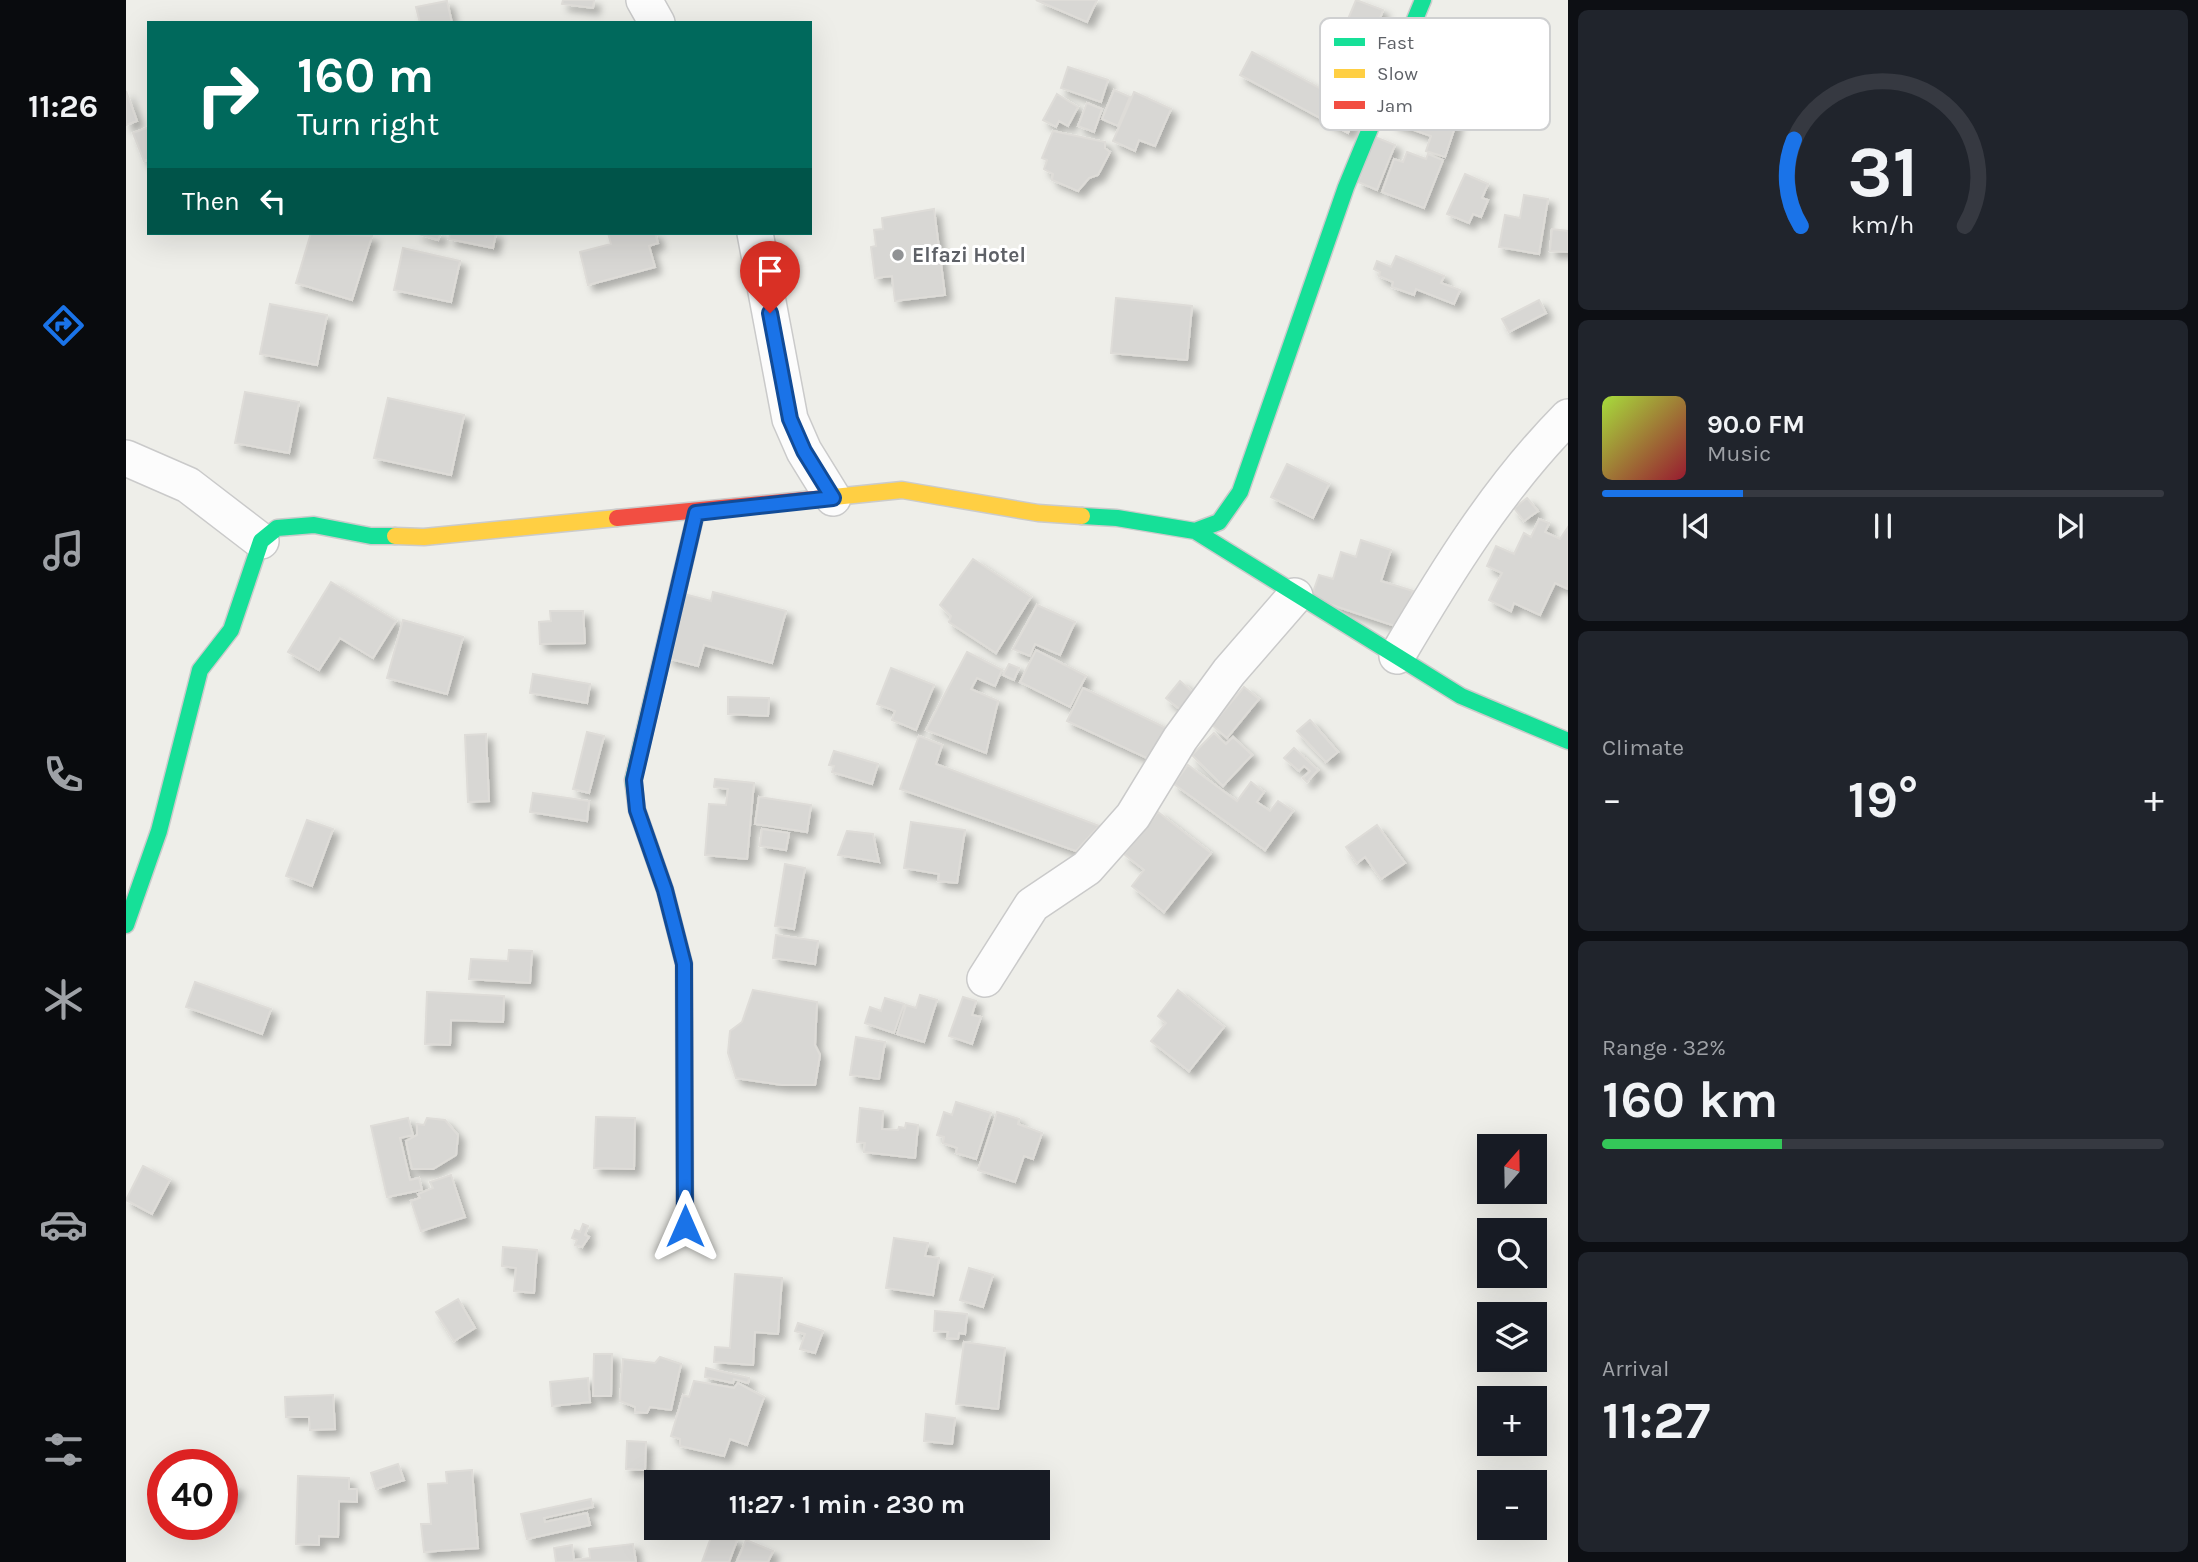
<!DOCTYPE html>
<html lang="en">
<head>
<meta charset="utf-8">
<style>
	:root { --surface:#171b24; --page:#20242c; --text:#f1f3f6; --muted:#9ea1a6; --line:#363941; --accent:#1a73e8 }
	body { margin:0; font-family:Karla,sans-serif; background:var(--page); color:var(--text); height:100vh; display:flex; flex-direction:column; font-size:26px; white-space:nowrap }
	* { box-sizing:border-box; margin:0 }
	p { font-size:23px; color:var(--muted) }
	.icon { flex:none; width:38px; height:38px; fill:none; stroke:currentColor; stroke-width:2; stroke-linecap:round; stroke-linejoin:round }
	.map { position:relative; flex:1; overflow:hidden }
	.side { display:flex; flex-direction:column; gap:10px; padding:10px; background:#0d0f14; width:630px }
	.side>* { flex:none }
	.hud { position:absolute; left:21px; top:21px; width:665px; height:214px; border-radius:0px; box-shadow:0 7px 28px #0002; background:#00695c; color:#fff; overflow:hidden }
	.needle { width:46px; rotate:20deg }
	.tools { position:absolute; left:1351px; top:1134px; display:grid; gap:14px }
	.tools a { display:grid; place-items:center; width:70px; height:70px; border-radius:0px; background:var(--surface); box-shadow:0 7px 28px #0002; font-size:35px }
	.speed { position:absolute; left:21px; top:1449px; display:flex; gap:14px; font-size:35px; font-weight:700; text-align:center }
	.speed>* { display:grid; place-content:center; width:91px; height:91px; border-radius:50%; background:var(--surface); box-shadow:0 7px 28px #0002; line-height:1 }
	.speed .limit { border:10px solid #d22; background:#fff; color:#111 }
	.pin { position:absolute; display:grid; place-items:center; width:60px; height:60px; color:#fff; margin:-72px -30px; border-radius:50% 50% 50% 0; rotate:-45deg; box-shadow:0 0 7px #0007 }
	.pin .icon { rotate:45deg }
	.me { position:absolute; width:77px; margin:-38px; rotate:0deg; stroke-linejoin:round; filter:drop-shadow(0 0 5px #0008) }
	.turn { display:flex; align-items:center; gap:24px; height:147px; padding:0 35px; font-size:32px }
	.turn .icon { width:91px; height:91px; stroke-width:2.5 }
	.turn b { display:block; font-size:49px; line-height:60px }
	.then { display:flex; align-items:center; height:66px; padding:0 35px; background:#0003; gap:14px; font-size:26px }
	.big { font-size:52px; font-weight:700; line-height:1.1 }
	.side .card { flex:1; display:flex; flex-direction:column; justify-content:center; gap:10px; min-width:0; padding:0 24px; border-radius:10px; background:var(--page) }
	.side .dial { align-items:center; gap:0 }
	.dial svg { height:182px; overflow:visible; fill:none; stroke:var(--line); stroke-width:7; stroke-linecap:round; text-anchor:middle }
	.dial text { fill:var(--text); stroke:none }
	.song { display:flex; align-items:center; gap:21px }
	.cover { width:84px; height:84px; border-radius:10px; background:linear-gradient(135deg,hsl(80 70% 55%),hsl(350 70% 35%)) }
	.played { height:7px; border-radius:4px; background:linear-gradient(90deg,var(--accent) 25%,var(--line) 25%) }
	.keys { display:flex; justify-content:space-around; direction:ltr }
	.heat { display:flex; justify-content:space-between; align-items:center; font-size:38px; direction:ltr }
	.charge { height:10px; border-radius:5px; background:linear-gradient(90deg,#34c759 32%,var(--line) 0) }
	.trip { position:absolute; left:518px; top:1470px; width:406px; height:70px; border-radius:0px; background:var(--surface); box-shadow:0 7px 28px #0002; font-weight:700; line-height:70px; text-align:center }
	main { display:flex; flex:1; min-height:0 }
	.tab-bar { display:flex; flex-direction:column; width:126px; justify-content:space-around; align-items:center; background:#090b0e; color:var(--muted) }
	.tab-bar .icon { width:49px; height:49px }
	.tab-bar .current { color:var(--accent) }
	.tab-bar b { font-size:32px; color:var(--text) }
	.map>svg:first-child { display:block }
</style>
</head>
<body>
<main>
<nav class="tab-bar">
<b>11:26</b>
<svg class="icon current" aria-label="directions" viewBox="0 0 24 24"><path d="M12 3l9 9-9 9-9-9zM9 14v-3h6M13 9l2 2-2 2"/></svg>
<svg class="icon" aria-label="music" viewBox="0 0 24 24"><path d="M9 18V5l10-2v13"/><circle cx="6" cy="18" r="3"/><circle cx="16" cy="16" r="3"/></svg>
<svg class="icon" aria-label="phone" viewBox="0 0 24 24"><path d="M5 4h4l2 5-3 2q2 4 5 5l2-3 5 2v4C11 20 4 13 5 4z"/></svg>
<svg class="icon" aria-label="climate" viewBox="0 0 24 24"><path d="M12 3v18M4 7l16 10M4 17L20 7"/></svg>
<svg class="icon" aria-label="car" viewBox="0 0 24 24"><path d="M5 17H2v-5l4-1 3-4h7l3 4 3 1v5h-3M9 17h6M6 11h13"/><circle cx="7" cy="17" r="2"/><circle cx="17" cy="17" r="2"/></svg>
<svg class="icon" aria-label="filters" viewBox="0 0 24 24"><path d="M4 7h16M4 17h16"/><circle cx="9" cy="7" r="2"/><circle cx="15" cy="17" r="2"/></svg>
</nav>
<div class="map">
<svg width="1442" height="1562" viewBox="0 0 1442 1562">
	<defs>
		<filter id="shadow"><feDropShadow dx="6" dy="6" stdDeviation="3.5" flood-color="#0004"/></filter>
	</defs>
	<rect width="100%" height="100%" fill="#eeeee9"/>
	<path fill="#d8d7d4" stroke="#dedcd8" stroke-width="2" filter="url(#shadow)" d="M437,0H468L467,8L436,4Z
		M910,0H971L961,22Z
		M1230,0L1257,10L1248,35L1220,24Z
		M321,1L326,23H294L290,7Z
		M1126,52L1212,98L1219,84L1242,96L1222,133L1114,75Z
		M942,67L982,80L975,102L935,88Z
		M988,90L1004,97L992,126L976,119Z
		M0,91L11,121L0,125Z
		M1008,92L1045,109L1029,146L1013,140L1009,151L987,141Z
		M931,94L952,107L942,126L933,121L930,127L917,120Z
		M1272,101L1331,121L1319,157L1300,151L1305,136L1265,122Z
		M961,103L976,109L968,132L952,126Z
		M23,127V159L18,161L7,133Z
		M927,131L979,142V148L984,152L972,175L963,178L952,191L926,180L927,174L918,169L921,160L916,158Z
		M1249,137L1269,145L1251,190L1232,182Z
		M1281,152L1300,159L1302,154L1317,160L1298,208L1256,192L1268,159L1277,162Z
		M1339,174L1362,184L1356,198L1362,200L1355,217L1347,214L1343,223L1321,214Z
		M1398,195L1422,199L1413,254L1373,247L1379,215L1394,218Z
		M808,209L819,295L769,301L766,276L749,278L745,247L750,246L748,230L757,229L756,218Z
		M1426,229L1442,231V252L1424,251Z
		M185,233L246,236L226,300L170,283Z
		M290,233H315L312,240Z
		M324,233H370L367,248L323,239Z
		M482,233H529L532,243L523,246L529,267L462,285L454,252L485,244Z
		M277,248L334,261L325,302L268,290Z
		M1270,256L1318,276L1315,283L1334,290L1328,304L1290,289L1288,295L1266,287L1267,282L1253,276L1254,272L1248,269L1251,261L1265,267Z
		M990,298L1066,306L1061,360L985,353Z
		M1413,300L1420,313L1383,332L1376,319Z
		M144,304L201,315L191,365L134,354Z
		M119,392L173,402L163,453L109,443Z
		M262,398L338,415L325,475L248,458Z
		M1161,464L1203,484L1187,518L1145,497Z
		M1401,498L1412,511L1398,521L1388,508Z
		M1413,519L1423,523L1419,532L1434,539L1442,527V589L1429,583L1414,615L1388,603L1385,611L1363,600L1376,573L1361,566L1370,546L1388,554L1398,533L1405,537Z
		M1235,540L1265,550L1255,581L1287,591L1275,628L1185,598L1193,575L1207,579L1215,552L1230,557Z
		M847,559L905,597L870,653L823,622L825,616L814,605Z
		M205,582L270,621L247,658L214,638L193,670L162,652Z
		M587,592L660,611L646,663L578,645L572,666L541,658L558,594L585,601Z
		M911,605L949,622L934,655L909,644L904,656L887,649Z
		M424,611H457L459,643L414,644L413,622L425,621Z
		M277,620L337,637L321,694L261,678Z
		M910,650L960,676L944,707L894,682Z
		M841,652L876,670L869,686L851,678L845,689L872,701L860,753L800,730Z
		M883,664L893,668L888,680L877,675Z
		M765,668L808,685L790,730L766,720L769,711L751,704Z
		M407,674L464,684L461,703L404,693Z
		M1054,681L1070,695L1056,711L1040,698Z
		M1118,687L1133,699L1101,738L1086,725Z
		M957,688L1040,728L1025,760L941,721Z
		M602,697L643,698L642,716L602,714Z
		M1184,720L1212,752L1200,762L1171,731Z
		M461,732L478,736L463,793L447,789Z
		M1088,733L1100,744L1107,737L1126,755L1097,786L1066,755Z
		M360,734L363,801L342,802L339,735Z
		M793,736L816,745L810,764L973,826L950,851L774,789Z
		M1168,748L1192,770L1181,782L1177,778L1184,771L1178,766L1173,771L1158,758Z
		M708,751L752,764L746,784L706,772L708,766L703,765Z
		M1062,765L1111,801L1125,782L1138,792L1131,802L1144,811L1152,801L1167,811L1139,850L1048,784Z
		M589,779L628,783L621,859L579,855L583,804L600,805L602,789L588,787Z
		M407,793L463,801L461,821L404,812Z
		M633,797L685,805L681,832L629,824Z
		M1032,812L1085,853L1038,912L1006,886L1018,870L998,854Z
		M181,820L207,829L186,886L160,876Z
		M785,822L839,830L831,883L812,881L813,874L778,868Z
		M1251,825L1279,863L1255,879L1239,857L1231,863L1220,847Z
		M636,829L663,833L660,850L634,846Z
		M721,831L747,834L753,862L712,855Z
		M659,864L679,868L668,929L649,926Z
		M650,935L692,941L689,964L647,958Z
		M383,950L406,951L404,983L343,979L345,959L382,961Z
		M69,982L145,1009L136,1034L60,1007Z
		M627,990L691,1002L689,1045L694,1055L689,1085H656L610,1078L602,1053L604,1031L616,1022Z
		M1052,990L1098,1027L1063,1071L1025,1041L1040,1023L1032,1016Z
		M301,992L378,996L377,1022L325,1020L324,1045L299,1044Z
		M794,995L811,1000L798,1042L771,1034L780,1005L790,1008Z
		M837,997L850,1001L846,1015L855,1017L846,1044L823,1036Z
		M759,998L778,1004L768,1033L739,1023L744,1007L755,1011Z
		M730,1037L759,1042L753,1079L724,1075Z
		M830,1102L865,1113L850,1159L830,1153L831,1148L817,1143L818,1137L811,1135L818,1112L826,1115Z
		M734,1108L757,1111L756,1129L772,1130L773,1127L779,1128L780,1123L792,1125L789,1158L738,1152L739,1143L731,1142Z
		M871,1112L893,1119L892,1124L916,1133L907,1159L898,1156L889,1182L852,1170Z
		M470,1117L509,1118L508,1169L468,1168Z
		M282,1118L287,1135L274,1138L284,1180L293,1178L296,1190L261,1197L245,1126Z
		M301,1118L319,1120L332,1135L330,1155L307,1169H286L280,1141L291,1135V1124L298,1125Z
		M17,1166L44,1180L26,1214L0,1200Z
		M325,1175L339,1217L295,1231L285,1201L294,1198L292,1194L307,1188L304,1182Z
		M457,1224L462,1226L459,1235L463,1237L456,1247L449,1245L451,1240L446,1238L449,1230L454,1232Z
		M768,1238L802,1243L799,1256L813,1258L807,1295L760,1288Z
		M377,1247L411,1250L408,1293L388,1291L390,1268L376,1266Z
		M843,1268L867,1275L857,1307L834,1300Z
		M609,1274L656,1278L652,1334L629,1332L627,1365L588,1362L589,1347L604,1348Z
		M332,1299L349,1328L328,1341L310,1312Z
		M809,1311L841,1314L839,1334L833,1333L832,1339L821,1338L822,1332L808,1331Z
		M672,1323L697,1331L689,1353L674,1349L679,1334L669,1331Z
		M838,1342L879,1348L872,1409L830,1404Z
		M468,1354H486L485,1396H467Z
		M534,1357L555,1364L545,1410L524,1407L521,1413L509,1412V1407L494,1401L497,1359L529,1363Z
		M580,1368L623,1378L622,1383L608,1379L607,1383L579,1377Z
		M462,1378L464,1402L426,1406L424,1382Z
		M568,1381L608,1388L612,1383L638,1397L621,1445L604,1439L598,1456L554,1446V1439L545,1436L557,1395L563,1397Z
		M207,1395L209,1429L184,1430L183,1417H160L159,1397Z
		M800,1414L829,1418L826,1444L798,1441Z
		M501,1441L520,1442L519,1470L500,1469Z
		M272,1464L278,1480L250,1489L245,1473Z
		M346,1470L352,1548L298,1552L295,1524H305L302,1484L321,1483L320,1472Z
		M172,1476L223,1478V1489H231V1502L213,1501L212,1537L193,1536V1545L170,1544Z
		M37,1481V1514L27,1511Z
		M96,1481L112,1487L105,1505L96,1502Z
		M465,1499L467,1507L418,1518L419,1522L461,1513L464,1525L401,1539L395,1514Z
		M587,1532L611,1540L603,1562H576Z
		M620,1540L647,1551L642,1562L611,1561Z
		M507,1544L510,1562H430L428,1548L446,1545L448,1560L464,1558L463,1549Z"/>
	<g fill="none" stroke-linecap="round" stroke-linejoin="round">
		<defs>
			<path id="street" d="M518,0L531,23
				M629,233L664,419L678,451L707,498
				M0,458L62,485L135,541
				M1271,656C1321,571 1372,488 1442,417
				M859,979L906,905L961,868L1007,816L1054,739L1103,672L1169,596"/>
			<path id="fast" d="M956,516L991,518L1069,531L1335,696L1442,741
				M1069,531L1093,522L1114,492L1220,187L1297,0
				M0,925L33,831L74,670L105,630L135,541L151,528L188,525L245,536H269
				M559,1226L558,964L539,890L511,810L507,780L570,513"/>
			<path id="slow" d="M698,498L776,490L912,513L956,516
				M269,536L298,537L491,518"/>
			<path id="jam" d="M491,518L698,498"/>
		</defs>
		<use href="#street" stroke="#cacaca" stroke-width="38"/>
		<use href="#fast" stroke="#cbcbcb" stroke-width="19"/>
		<use href="#slow" stroke="#cbcbcb" stroke-width="19"/>
		<use href="#jam" stroke="#cbcbcb" stroke-width="19"/>
		<use href="#street" stroke="#fcfcfc" stroke-width="35"/>
		<use href="#fast" stroke="#16e098" stroke-width="16"/>
		<use href="#slow" stroke="#ffcf43" stroke-width="16"/>
		<use href="#jam" stroke="#f24e42" stroke-width="16"/>
	</g>
	<g fill="none" stroke-linecap="round" stroke-linejoin="round">
		<defs>
			<path id="route" d="M559,1226L558,964L539,890L511,810L508,780L570,513L707,498L678,451L664,419L644,313"/>
		</defs>
		<use href="#route" stroke="#114b97" stroke-width="18"/>
		<use href="#route" stroke="#1a73e8" stroke-width="12"/>
	</g>
	<circle fill="#909294" stroke="#fff" stroke-width="2.5" cx="772" cy="255" r="7"/>
	<g text-anchor="middle" dominant-baseline="central" stroke-width="6" stroke-linejoin="round" paint-order="stroke">
		<g font-size="21" font-weight="bold" fill="#5e6167" stroke="#fff" text-anchor="start">
			<text x="786" y="255">Elfazi Hotel</text>
		</g>
	</g>
	<rect x="1194" y="18" width="230" height="112" rx="10" fill="#fff" stroke="#cfd0d1" stroke-width="2"/>
	<rect x="1208" y="38" width="31" height="8" fill="#16e098"/>
	<rect x="1208" y="69" width="31" height="9" fill="#ffcf43"/>
	<rect x="1208" y="101" width="31" height="8" fill="#f24e42"/>
	<g font-size="19" fill="#5e6167">
		<text x="1251" y="49">Fast</text>
		<text x="1251" y="80">Slow</text>
		<text x="1251" y="112">Jam</text>
	</g>
</svg>
<div class="tools">
<a><svg class="needle" viewBox="-14 -14 28 28"><path d="M0-13l5 13h-10z" fill="#e53935"/><path d="M0 13l5-13h-10z" fill="#9ea1a6"/></svg></a>
<a><svg class="icon" aria-label="search" viewBox="0 0 24 24"><circle cx="10" cy="10" r="6"/><path d="M15 15l6 6"/></svg></a>
<a><svg class="icon" aria-label="layers" viewBox="0 0 24 24"><path d="M12 4l9 5-9 5-9-5zM3 14l9 5 9-5"/></svg></a>
<a>+</a>
<a>−</a>
</div>
<div class="speed"><div class="limit">40</div></div>
<div class="pin" style="left:644px;top:313px;background:#d93025"><svg class="icon" aria-label="arrive" viewBox="0 0 24 24"><path d="M6 21V4h12l-3 4 3 4H6"/></svg></div>
<svg class="me" style="left:559px;top:1226px" viewBox="-20 -20 40 40"><path d="M0-17L14 15 0 8-14 15z" fill="#1a73e8" stroke="#fff" stroke-width="4"/></svg>
<div class="trip">11:27 · 1 min · 230 m</div>
<div class="hud">
<div class="turn"><svg class="icon" aria-label="right" viewBox="0 0 24 24"><path d="M7 20v-9h11M14 6l5 5-5 5"/></svg><div><b>160 m</b>Turn right</div></div>
<div class="then">Then<svg class="icon" aria-label="left" viewBox="0 0 24 24"><path d="M17 20v-9H6M10 6l-5 5 5 5"/></svg></div>
</div>
</div>
<section class="side">
<div class="card dial"><svg viewBox="0 0 100 80">
<path d="M14 69A42 42 0 1 1 86 69"/>
<path d="M14 69A42 42 0 0 1 11 31" stroke="#1a73e8"/>
<text x="50" y="56" font-size="32" font-weight="700">31</text>
<text x="50" y="72" font-size="11">km/h</text>
</svg></div>
<div class="card">
<div class="song"><i class="cover"></i><div><b>90.0 FM</b><p>Music</p></div></div>
<div class="played"></div>
<div class="keys"><svg class="icon" aria-label="previous" viewBox="0 0 24 24"><path d="M18 5L8 12l10 7zM5 5v14"/></svg><svg class="icon" aria-label="pause" viewBox="0 0 24 24"><path d="M8 5v14M16 5v14"/></svg><svg class="icon" aria-label="next" viewBox="0 0 24 24"><path d="M6 5l10 7-10 7zM19 5v14"/></svg></div>
</div>
<div class="card"><p>Climate</p>
<div class="heat"><a>−</a><b class="big">19°</b><a>+</a></div>
</div>
<div class="card"><p>Range · 32%</p><b class="big">160 km</b><div class="charge"></div></div>
<div class="card"><p>Arrival</p><b class="big">11:27</b></div>
</section>
</main>
</body>
</html>
